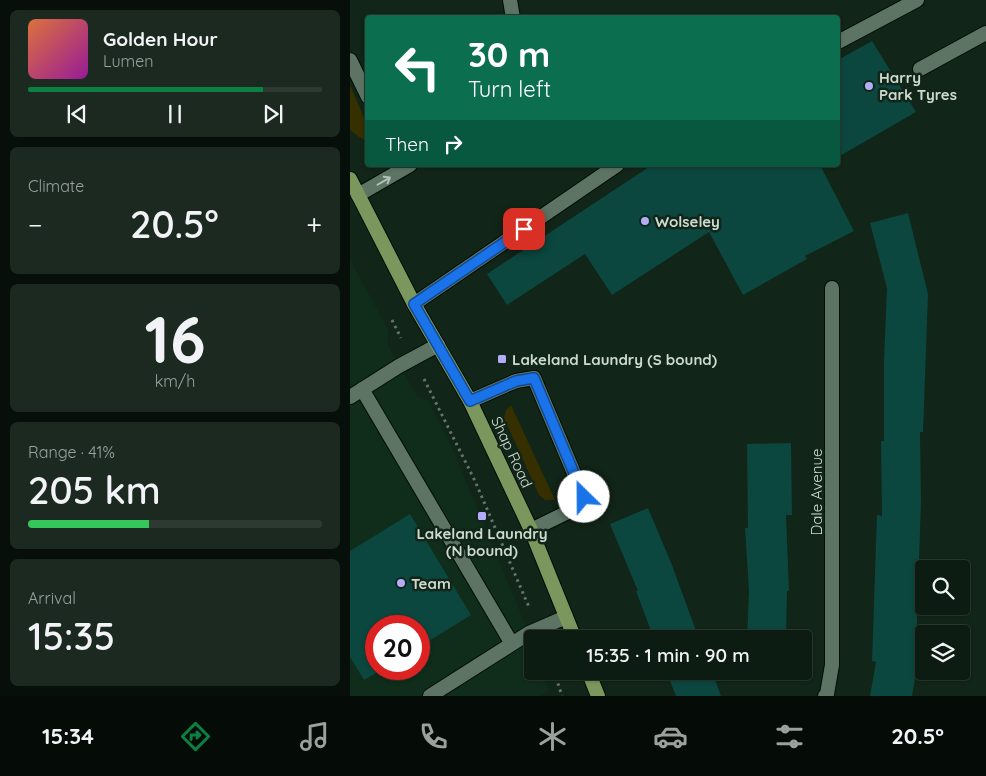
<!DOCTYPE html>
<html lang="en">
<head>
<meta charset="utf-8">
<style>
	:root { --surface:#0d1c12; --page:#1b2920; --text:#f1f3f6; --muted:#9aa19f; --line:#2d3a32; --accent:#0b8043 }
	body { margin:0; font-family:Quicksand,sans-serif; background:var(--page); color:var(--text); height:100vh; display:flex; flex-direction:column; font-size:19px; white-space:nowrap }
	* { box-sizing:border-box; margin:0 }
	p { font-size:16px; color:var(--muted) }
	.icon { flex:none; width:28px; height:28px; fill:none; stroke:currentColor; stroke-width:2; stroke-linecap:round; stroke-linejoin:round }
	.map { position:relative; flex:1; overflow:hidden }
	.side { display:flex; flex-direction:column; gap:10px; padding:10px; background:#070f0a; width:350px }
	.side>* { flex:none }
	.banner { position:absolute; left:15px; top:15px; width:475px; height:152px; border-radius:5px; box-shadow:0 1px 4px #0004,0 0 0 1px var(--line); background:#0b6e4f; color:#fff; overflow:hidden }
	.fabs { position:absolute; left:565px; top:560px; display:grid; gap:10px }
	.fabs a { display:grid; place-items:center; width:55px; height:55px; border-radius:5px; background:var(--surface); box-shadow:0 1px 4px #0004,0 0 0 1px var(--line); font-size:25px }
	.speed { position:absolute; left:15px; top:615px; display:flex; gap:10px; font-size:25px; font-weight:700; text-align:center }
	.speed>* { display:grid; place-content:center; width:65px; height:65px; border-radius:50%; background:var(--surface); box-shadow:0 1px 4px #0004,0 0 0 1px var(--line); line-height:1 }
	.speed .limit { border:8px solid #d22; background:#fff; color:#111 }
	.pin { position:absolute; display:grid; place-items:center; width:42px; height:42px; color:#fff; margin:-21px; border-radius:10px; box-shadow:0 2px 8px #0006 }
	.me { position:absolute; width:55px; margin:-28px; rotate:337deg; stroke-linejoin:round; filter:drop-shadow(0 0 4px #0008) }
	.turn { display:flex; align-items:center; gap:18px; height:105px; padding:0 20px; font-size:22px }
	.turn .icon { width:65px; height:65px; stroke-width:2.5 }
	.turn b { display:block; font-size:35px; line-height:42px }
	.then { display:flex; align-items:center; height:48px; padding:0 20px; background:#0003; gap:10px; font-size:19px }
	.big { font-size:38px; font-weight:600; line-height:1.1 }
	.side .card { flex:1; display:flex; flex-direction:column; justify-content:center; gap:8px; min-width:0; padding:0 18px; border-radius:8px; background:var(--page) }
	.side .dial { align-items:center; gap:0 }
	.dial b { font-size:65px; line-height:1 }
	.song { display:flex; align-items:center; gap:15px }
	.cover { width:60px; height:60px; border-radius:8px; background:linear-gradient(135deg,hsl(20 70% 55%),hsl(300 70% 35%)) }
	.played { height:5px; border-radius:2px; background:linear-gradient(90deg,var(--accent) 80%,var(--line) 80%) }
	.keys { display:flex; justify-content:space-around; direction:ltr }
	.heat { display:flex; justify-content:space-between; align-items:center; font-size:28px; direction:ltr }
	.charge { height:8px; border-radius:4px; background:linear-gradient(90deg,#34c759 41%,var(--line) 0) }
	.trip { position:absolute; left:174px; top:630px; width:288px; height:50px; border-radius:5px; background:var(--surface); box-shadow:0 1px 4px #0004,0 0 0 1px var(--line); font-weight:600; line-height:50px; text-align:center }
	.tabs { display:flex; height:80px; justify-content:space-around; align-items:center; background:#050b07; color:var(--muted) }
	.tabs .icon { width:35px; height:35px }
	.tabs .selected { color:var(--accent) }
	.tabs b { font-size:22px; color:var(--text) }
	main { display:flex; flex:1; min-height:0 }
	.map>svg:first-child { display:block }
</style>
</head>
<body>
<main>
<section class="side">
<div class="card">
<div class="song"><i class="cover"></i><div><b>Golden Hour</b><p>Lumen</p></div></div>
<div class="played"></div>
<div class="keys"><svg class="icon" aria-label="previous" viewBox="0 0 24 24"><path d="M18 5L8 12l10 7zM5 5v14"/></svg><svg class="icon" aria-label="pause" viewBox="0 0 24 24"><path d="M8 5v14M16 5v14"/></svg><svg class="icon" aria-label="next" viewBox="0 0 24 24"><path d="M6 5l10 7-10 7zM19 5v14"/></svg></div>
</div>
<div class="card"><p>Climate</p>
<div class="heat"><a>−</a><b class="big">20.5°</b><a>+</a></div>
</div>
<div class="card dial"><b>16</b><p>km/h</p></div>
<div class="card"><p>Range · 41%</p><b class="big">205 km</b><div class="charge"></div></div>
<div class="card"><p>Arrival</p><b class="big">15:35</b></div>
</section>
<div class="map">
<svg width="636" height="696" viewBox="0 0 636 696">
	<rect width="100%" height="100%" fill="#112518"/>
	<path fill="#102c1a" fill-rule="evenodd" d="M0,259L39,331L37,344L68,397L78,400L101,445L179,633L182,643V671H193L199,690L190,696H0ZM26,626H69V669H26Z"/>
	<path fill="#362f00" d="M0,85L17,125V141L9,137L0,130Z
		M161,405L205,500H195L189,495L154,418L156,410Z"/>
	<path fill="#0b473e" d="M522,41L566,112L488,157V60Z
		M302,165H470L504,231L455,256L457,259L393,295L359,232L262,295L235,254L157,305L137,274Z
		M558,213L578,294L573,432H570L571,502L565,679L562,696H520L526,662L522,661L527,515L532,516L531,441H534V360L537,288L520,223Z
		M441,443L442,515H436L439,591H437L436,639H397L399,591L395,528H398L397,444Z
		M298,508L322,565L349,639H304L286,591H288L260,524Z
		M60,514L121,615L69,647V626H26V669H33L14,680L0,657V551Z
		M316,671H362L371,696H326Z"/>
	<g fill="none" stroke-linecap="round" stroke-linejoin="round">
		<defs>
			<path id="service" d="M488,42L567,0
				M0,60L18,97
				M570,69L636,33
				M64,304L267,165
				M12,389L162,644
				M0,397L49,366L88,345
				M120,401L166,381L184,378L234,497L222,510L181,530
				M80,696L179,633L216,617"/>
			<path id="minor" d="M160,0L163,18
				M8,195L60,165
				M475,696L477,694L482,665V288"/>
			<path id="trunk" d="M0,179L64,304L120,401L181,530L225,639
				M238,671L248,696"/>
		</defs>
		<use href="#service" stroke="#000e04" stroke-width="16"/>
		<use href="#minor" stroke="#000e04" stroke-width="16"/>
		<use href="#trunk" stroke="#000e04" stroke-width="16"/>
		<path stroke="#65756a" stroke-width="3" stroke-dasharray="2.5 4" stroke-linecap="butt" d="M42,320L51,338
			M74,379L125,481L179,607
			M204,671L212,696"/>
		<use href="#service" stroke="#5d7464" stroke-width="14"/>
		<use href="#minor" stroke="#5d7464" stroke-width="14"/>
		<use href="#trunk" stroke="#7c975d" stroke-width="14"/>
	</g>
	<defs><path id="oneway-shaft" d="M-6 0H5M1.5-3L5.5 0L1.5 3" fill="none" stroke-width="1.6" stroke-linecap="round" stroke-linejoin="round" transform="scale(1.25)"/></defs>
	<use stroke="#b1c0b5" href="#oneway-shaft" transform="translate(34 181) rotate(-30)"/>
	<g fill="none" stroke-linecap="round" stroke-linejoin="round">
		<defs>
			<path id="route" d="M174,229L64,304L120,401L166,381L184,378L234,497"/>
		</defs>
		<use href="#route" stroke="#114b97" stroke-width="12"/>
		<use href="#route" stroke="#1a73e8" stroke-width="9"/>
	</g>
	<g fill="#b3adf9" stroke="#112518" stroke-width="2">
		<circle cx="519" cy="86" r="5"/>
		<circle cx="295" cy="221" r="5"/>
		<rect x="147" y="354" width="10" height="10" rx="2.5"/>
		<rect x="127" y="511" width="10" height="10" rx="2.5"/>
		<circle cx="51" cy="583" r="5"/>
	</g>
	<g text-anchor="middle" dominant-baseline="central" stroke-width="5" stroke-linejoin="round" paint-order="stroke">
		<g font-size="15" font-weight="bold" fill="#cddad0" stroke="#112518" text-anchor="start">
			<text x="529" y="77">Harry<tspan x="529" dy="17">Park Tyres</tspan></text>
			<text x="305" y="221">Wolseley</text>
			<text x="162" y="359">Lakeland Laundry (S bound)</text>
			<text x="132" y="533" text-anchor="middle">Lakeland Laundry<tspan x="132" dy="17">(N bound)</tspan></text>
			<text x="61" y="583">Team</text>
		</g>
		<g font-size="15" fill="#cddad0" stroke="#112518">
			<text transform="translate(162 452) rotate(65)">Shap Road</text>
			<text transform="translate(466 492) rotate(-90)">Dale Avenue</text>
		</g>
	</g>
</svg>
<div class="fabs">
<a><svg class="icon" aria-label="search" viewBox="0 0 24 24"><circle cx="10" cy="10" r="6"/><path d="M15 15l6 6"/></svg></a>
<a><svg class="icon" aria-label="layers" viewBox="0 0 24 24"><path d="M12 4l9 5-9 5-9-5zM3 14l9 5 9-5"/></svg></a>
</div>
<div class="speed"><div class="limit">20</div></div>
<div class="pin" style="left:174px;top:229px;background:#d93025"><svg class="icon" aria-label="arrive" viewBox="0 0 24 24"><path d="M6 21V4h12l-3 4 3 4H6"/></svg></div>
<svg class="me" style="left:234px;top:497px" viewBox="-20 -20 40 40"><circle r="19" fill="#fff"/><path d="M0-13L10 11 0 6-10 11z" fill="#1a73e8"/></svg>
<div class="trip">15:35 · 1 min · 90 m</div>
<div class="banner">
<div class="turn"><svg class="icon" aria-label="left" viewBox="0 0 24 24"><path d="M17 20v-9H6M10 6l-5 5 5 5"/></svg><div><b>30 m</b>Turn left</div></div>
<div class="then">Then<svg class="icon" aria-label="right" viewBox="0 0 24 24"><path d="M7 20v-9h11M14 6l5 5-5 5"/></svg></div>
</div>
</div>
</main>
<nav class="tabs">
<b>15:34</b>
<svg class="icon selected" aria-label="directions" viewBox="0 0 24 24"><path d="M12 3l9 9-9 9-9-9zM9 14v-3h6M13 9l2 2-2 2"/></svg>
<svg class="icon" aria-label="music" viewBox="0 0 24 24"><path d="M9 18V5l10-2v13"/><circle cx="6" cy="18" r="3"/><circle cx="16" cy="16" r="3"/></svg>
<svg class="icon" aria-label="phone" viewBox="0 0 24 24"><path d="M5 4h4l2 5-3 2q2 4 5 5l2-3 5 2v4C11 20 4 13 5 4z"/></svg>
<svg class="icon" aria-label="climate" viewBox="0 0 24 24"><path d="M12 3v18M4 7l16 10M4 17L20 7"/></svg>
<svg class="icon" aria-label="car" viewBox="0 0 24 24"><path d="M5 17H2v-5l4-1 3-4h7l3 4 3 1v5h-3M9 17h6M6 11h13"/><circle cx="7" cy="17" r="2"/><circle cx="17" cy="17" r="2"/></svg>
<svg class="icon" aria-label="filters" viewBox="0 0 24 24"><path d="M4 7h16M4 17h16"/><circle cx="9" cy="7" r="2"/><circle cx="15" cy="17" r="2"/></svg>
<b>20.5°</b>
</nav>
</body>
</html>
